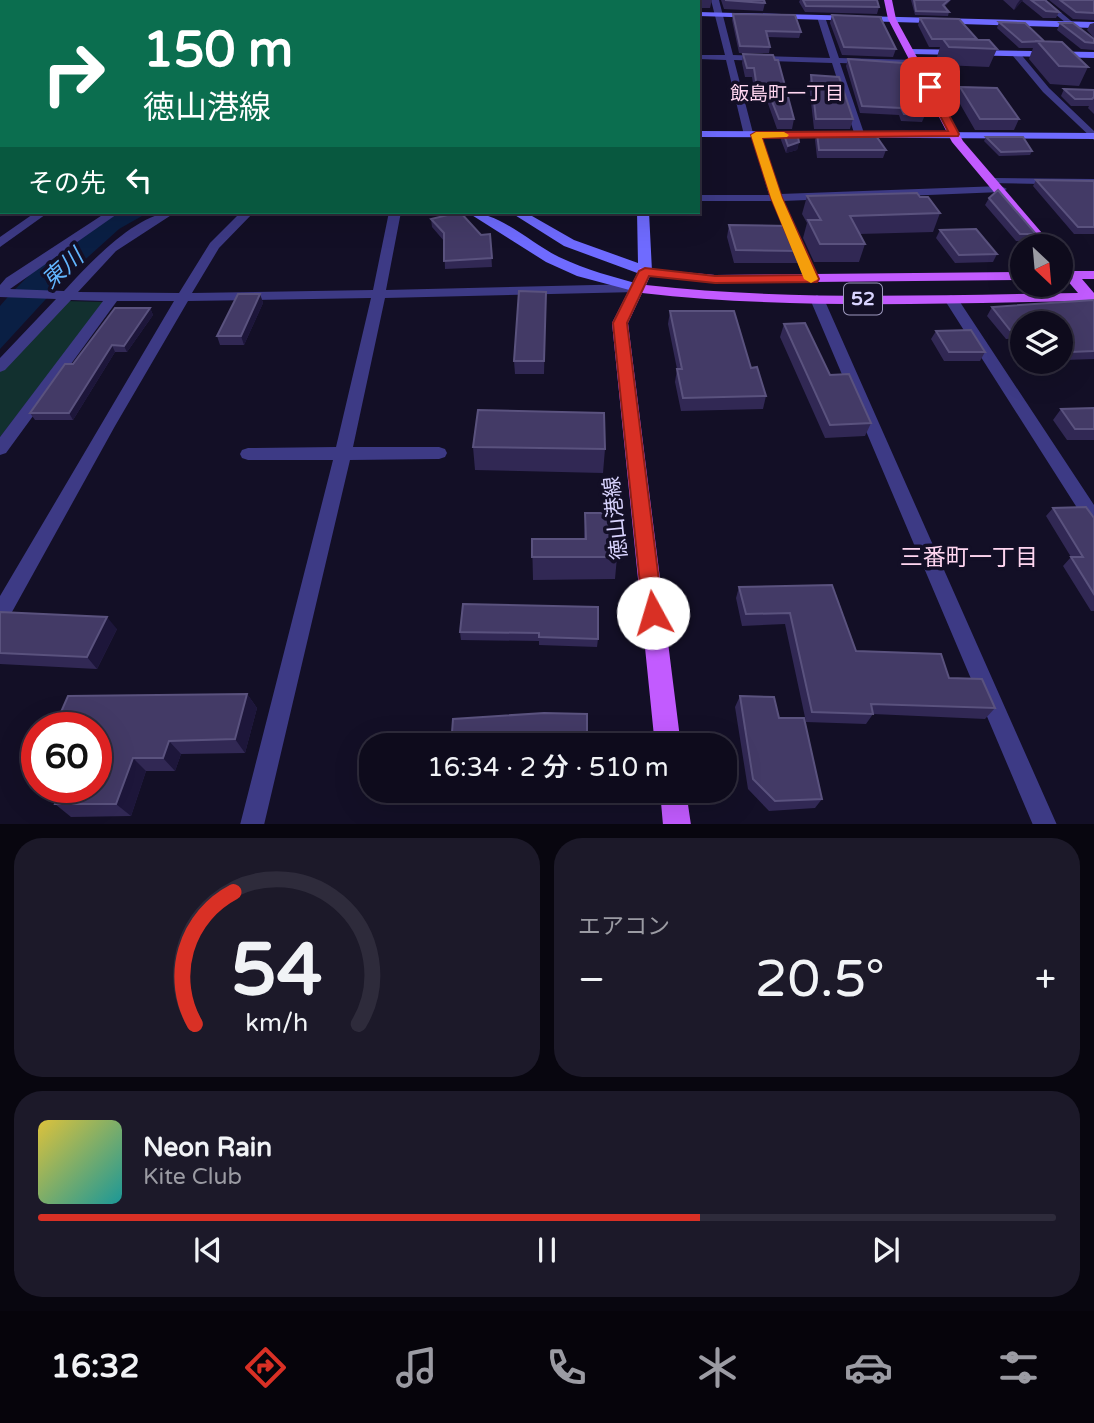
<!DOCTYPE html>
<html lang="ja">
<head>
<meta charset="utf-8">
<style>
	:root { --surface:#0e0b1c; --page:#1c1929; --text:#f1f3f6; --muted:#9b9ba3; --line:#2e2b3b; --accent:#d93025 }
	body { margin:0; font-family:"Varela Round","Noto Sans JP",sans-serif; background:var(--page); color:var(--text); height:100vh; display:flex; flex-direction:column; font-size:26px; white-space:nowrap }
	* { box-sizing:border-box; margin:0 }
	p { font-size:23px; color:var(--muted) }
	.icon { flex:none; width:38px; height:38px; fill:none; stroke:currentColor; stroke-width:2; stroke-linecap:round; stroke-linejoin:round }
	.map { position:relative; height:824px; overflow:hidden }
	.panel { display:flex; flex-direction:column; gap:14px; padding:14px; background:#08060f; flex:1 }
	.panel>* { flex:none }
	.guide { position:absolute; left:0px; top:0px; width:700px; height:214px; box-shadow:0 7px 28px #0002,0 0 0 2px var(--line); background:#0b6e4f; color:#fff; overflow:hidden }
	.needle { width:46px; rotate:154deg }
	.fabs { position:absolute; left:1010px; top:234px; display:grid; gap:14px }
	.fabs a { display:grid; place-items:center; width:63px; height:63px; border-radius:50%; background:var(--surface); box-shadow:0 7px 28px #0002,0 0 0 2px var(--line); font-size:35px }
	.speed { position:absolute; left:21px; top:712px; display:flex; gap:14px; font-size:35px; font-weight:700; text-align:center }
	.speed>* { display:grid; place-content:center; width:91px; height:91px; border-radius:50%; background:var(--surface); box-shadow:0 7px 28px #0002,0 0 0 2px var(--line); line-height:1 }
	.speed .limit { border:10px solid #d22; background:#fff; color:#111 }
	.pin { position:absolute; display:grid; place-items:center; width:60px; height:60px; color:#fff; margin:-30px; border-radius:14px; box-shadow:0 4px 10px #0006 }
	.me { position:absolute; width:77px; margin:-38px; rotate:354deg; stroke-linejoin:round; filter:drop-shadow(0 0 5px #0008) }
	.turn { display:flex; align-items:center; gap:24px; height:147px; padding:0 28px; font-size:32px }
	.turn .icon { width:91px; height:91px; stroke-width:2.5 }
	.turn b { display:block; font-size:49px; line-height:60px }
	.then { display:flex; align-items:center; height:66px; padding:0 28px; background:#0003; gap:14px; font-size:26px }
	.big { font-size:52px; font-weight:600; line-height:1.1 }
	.panel .card { flex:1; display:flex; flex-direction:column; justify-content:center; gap:10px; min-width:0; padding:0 24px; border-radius:28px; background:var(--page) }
	.panel .dial { align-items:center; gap:0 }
	.dial svg { height:182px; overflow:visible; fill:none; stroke:var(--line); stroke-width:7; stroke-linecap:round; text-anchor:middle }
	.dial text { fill:var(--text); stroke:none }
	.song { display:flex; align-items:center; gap:21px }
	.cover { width:84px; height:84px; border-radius:10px; background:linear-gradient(135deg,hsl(50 70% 55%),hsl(180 70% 35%)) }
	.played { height:7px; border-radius:4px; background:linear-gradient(90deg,var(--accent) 65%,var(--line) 65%) }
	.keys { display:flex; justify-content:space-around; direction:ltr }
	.heat { display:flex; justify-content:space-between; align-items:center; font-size:38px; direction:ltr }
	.panel .tiles { flex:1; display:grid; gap:14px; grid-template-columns:1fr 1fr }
	.card:last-child { grid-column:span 2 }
	.trip { position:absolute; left:359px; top:733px; width:378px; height:70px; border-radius:28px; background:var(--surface); box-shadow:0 7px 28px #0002,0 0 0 2px var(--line); font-weight:600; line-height:70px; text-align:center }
	.menu { display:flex; height:112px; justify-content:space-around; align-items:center; background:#06040b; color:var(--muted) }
	.menu .icon { width:49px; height:49px }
	.menu .current { color:var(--accent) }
	.menu b { font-size:32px; color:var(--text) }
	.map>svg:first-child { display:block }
</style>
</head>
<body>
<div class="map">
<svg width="1094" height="825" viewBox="0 0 1094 825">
	<rect width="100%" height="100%" fill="#130f26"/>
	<path fill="#12302f" d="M66,301L104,302L0,437V372Z"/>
	<path fill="#0a1f44" d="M117,212H149L119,229L68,275L0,349V306C32,268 74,236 117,212Z"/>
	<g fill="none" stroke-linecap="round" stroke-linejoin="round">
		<path fill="#3d3a85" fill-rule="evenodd" d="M62,0H72L61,2Z
			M226,0H234L225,2Z
			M318,0H381L383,2H320Z
			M711,0H719L733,55L830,58L817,17L821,15L825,17L839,58L917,60L921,63L917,66L840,63L865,136L860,139L855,136L832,63L734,60L753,133L761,135L780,194L1001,186L1007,189L1001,192L783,201L819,279L818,282H808L772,201H698V195H769L752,137L744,135L726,60L698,59V55H725Z
			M1038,0H1046L1094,40V46Z
			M0,35H2L0,40Z
			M1013,52H1019L1049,88L1094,131V140L1043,92L1013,56Z
			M0,100L2,101V107L0,106Z
			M994,178L1094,179V185L990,183L989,181Z
			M36,212H49L0,247V237Z
			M107,212H120L10,289L64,291C88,265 138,210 176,212L116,251L78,292L179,293L210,243L241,212H254L219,248L192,293L373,290L389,212H401L386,290L637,284L644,288L637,292L385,298L353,447H439L445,449L447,453L445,457L439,459L350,460L264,825H240L333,460H248L242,458L240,454L242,450L248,448L336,447L371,298L188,301L115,426L7,621L0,624V596L174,301H117L6,453L0,455V437L103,301L71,300L5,370L0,372V358L56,299L0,297V285L6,278Z
			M817,295L824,299L1057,825H1033L810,299Z
			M951,295L958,299L1094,505V527L1088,525L944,299Z"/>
		<path fill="#6f6bff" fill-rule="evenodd" d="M120,0H129L131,2H121Z
			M143,0H152L154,2H144Z
			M425,0H433L434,2H426Z
			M698,12L1094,22V28L698,16Z
			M908,49L1094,52V58L911,54L908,53Z
			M698,131L1094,133V139L698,137Z
			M2,171V180L0,181V172Z
			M467,212C500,212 530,243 559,257C586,270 614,277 642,285L644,288L637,292L577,276L546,262Z
			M510,212H525L574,240L638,263L637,212H649L652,271L650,274H640L564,246Z"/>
		<path fill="#c25bff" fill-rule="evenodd" d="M884,0H892L896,19L963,141L1054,247H1040L952,142L888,19Z
			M1060,260L1074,271H1094V279H1082L1094,293V301C943,303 792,310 642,293L628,323L681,746H655L612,323L640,268L715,275L1022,272V280L715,283L650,276L646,285C790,301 934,295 1078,293L1066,279L1060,278Z
			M660,791H686L691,825H663Z"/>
	</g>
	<path fill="#312854" d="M443,0H489L488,2H443Z
		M528,0H712L710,8H698V2H528Z
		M721,0H764L765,3L763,11L724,9Z
		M800,0H877L879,7L877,14L805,12L799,2Z
		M911,0H951L945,6L949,12L948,16L915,15Z
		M1003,0H1045L1059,12L1056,18H1043L1022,1L1014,10Z
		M1049,0H1094V20L1073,19Z
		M733,14L801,32L799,38L768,37L770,47L769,53H739L732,20Z
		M832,15L882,17V20L896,49L893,57L842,55L830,23Z
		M920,18L977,39L997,49L989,67L942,65L937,57L940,47H929L918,25Z
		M999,22L1088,67L1079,86L1050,84L1029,59L1033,48H1019L997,28Z
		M1060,23L1094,39V50L1081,49L1057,30Z
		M1094,23V38L1087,30L1090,24Z
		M743,54L794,119L792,129H777L766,98L755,97L752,77H745L742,63Z
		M848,59L925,115L922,122L901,121L899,115L860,113L846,66Z
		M811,75L853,119L850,129H814L809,84Z
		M960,87L1019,119L1014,130H975L956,97Z
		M1064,89L1094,90V114L1088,108L1089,106H1071L1061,96Z
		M783,132L799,142L797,150L786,153L781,140Z
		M817,133L886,150L883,158H817L815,140Z
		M986,137L1032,151L1030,155L999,156L984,141Z
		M1036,180L1094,181V234H1074L1033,186Z
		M807,196L920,197L940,213L933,232L859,234L865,244L859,262H814L803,238L807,223L802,214Z
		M989,198L1036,234L1032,241H1016L985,205Z
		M431,219L481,235L490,234L492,267L445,269L444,241L432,227Z
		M729,225L800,251L797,263H734L727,237Z
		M940,230L997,254L993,262L955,263L936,238Z
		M546,292L544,374H515L514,361Z
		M260,294L263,303L244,345H220L217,336Z
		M1094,300V359L1065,360L1060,355V324H1022V338L1006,339L987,316L992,307Z
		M150,308L153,315L127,352H115L73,420H35L30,413L73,364Z
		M670,311L751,368L766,396L763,409L681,411L675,382L677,369L668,324Z
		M784,324L830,375L871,423L865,436L825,438L780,337Z
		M936,331L985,352L980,361H944L931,339Z
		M1094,408V440H1067L1053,420L1061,409Z
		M473,447L605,449L603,473L475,470Z
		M1053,508L1094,518V611H1091L1063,566L1071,557L1046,516Z
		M585,513L617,557L615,579L533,580L532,539H584Z
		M832,585L856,651L949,678L995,708L985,719L873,714L866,724L806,722L785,624L742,626L736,598L739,587Z
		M463,604L598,639L597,647L539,645V641L461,640L460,632Z
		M0,612L117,629L97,669L0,664Z
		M247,694L257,708L245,753L181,754L175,771H146L131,816L71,817L55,804L96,728Z
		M740,696L779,718L822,799L815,808L769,811L748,789L735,707Z
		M540,795L587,796L586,803L540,801Z"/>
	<path fill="#1d163a" d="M1020,0H1023L1014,10L1017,4Z
		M799,142L797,150L786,153L788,146Z
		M2,145V163L0,165V146Z
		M260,294L263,303L244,345L241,336Z
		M150,308L153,315L127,352L124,346Z
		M112,345L115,352L73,420L69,413Z
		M107,617L117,629L97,669L87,657Z
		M247,694L257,708L245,753L235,739Z
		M169,741L181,754L175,771L163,758Z
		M133,758L146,771L131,816L116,804Z"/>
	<path fill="#433a66" stroke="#5a527e" stroke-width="2" d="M240,0H350L349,2H238Z
		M528,0H690V2H528Z
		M725,0H764L765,3Z
		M803,0H877L879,7L806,6Z
		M914,0H949L943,5L949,12L916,11Z
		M1031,0H1045L1059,12L1046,11Z
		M1060,0H1094V13L1076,12Z
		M733,14L795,15L801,32L766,31L770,47L740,46Z
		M832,15L882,17H880L896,49L844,47Z
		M920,18L959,19L977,39H932Z
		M999,22L1025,23L1044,41L1022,42Z
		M1060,23H1073L1094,39V43L1085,42Z
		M943,39L989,40L997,49L949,47Z
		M1037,41L1062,42L1088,67L1059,66Z
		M743,54L773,55L775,60H778L794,119H779L767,89L757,88L754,68H747Z
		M848,59L903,63L925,115L904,114L901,108L862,106Z
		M2,73V90L0,91V74Z
		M811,75L839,77L853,119H816Z
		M960,87L997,88L1019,119H980Z
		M1064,89L1094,90V97L1092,99H1075Z
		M0,125H2V145L0,146Z
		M783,132H797L799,142L788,146Z
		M817,133H874L886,150H819Z
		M986,137H1023L1032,151L1001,152Z
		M1036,180L1094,181V227H1078Z
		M998,190L1036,234H1020L989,198Z
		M917,193L920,197H928L940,213L850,216L865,244H820L808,220H821L807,196Z
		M460,212L481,235L490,234L492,258L444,261V233L431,219Z
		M729,225L789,226L800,251L736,250Z
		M976,229L997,254L959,255L940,230Z
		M519,291L546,292L544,361H514Z
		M238,294H260L241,336H217Z
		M1094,300V351L1071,352L1060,340V324H1022V330H1010L992,307Z
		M115,308H150L124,346L112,345L69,413H30L65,364H73Z
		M670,311H734L751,368L757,367L766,396L683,398L677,369H682Z
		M805,323L830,375L849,374L871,423L830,425L784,324Z
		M971,330L985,352H949L936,331Z
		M1094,408V429H1075L1061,409Z
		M478,410L604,413L605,449L473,447Z
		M1086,507L1094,518V594L1071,557H1083L1053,508Z
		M585,513H613L617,557H532V539H586Z
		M832,585L856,651L941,654L949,678L982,679L995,708L871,704L873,714L812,712L790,613L746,614L739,587Z
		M463,604L598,607V639L539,637V633L460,632Z
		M0,612L107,617L87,657L0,653Z
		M247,694L235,739L169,741L163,758H133L116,804H55L62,788H96V728H54L68,696Z
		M740,696L774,697L779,718H804L822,799L775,801L753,779Z
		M544,713L587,714V746H451L453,719Z
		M540,791H587V796L540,795Z"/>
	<path fill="#d93025" stroke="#8d1f18" stroke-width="2" d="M930,84L934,87L959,134L958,136L762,138L782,198L819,279L817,282L715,283L649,276L627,323L663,613L660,620L653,622L646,620L643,613L613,323L639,271L645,268L715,276L804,275L771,198L751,135L756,132L948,131L925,87Z"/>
	<path fill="#f59e0b" d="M784,132L789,135L787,137L762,138L782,198L818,279L811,283L804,279L771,198L751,135L756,132Z"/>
	<g text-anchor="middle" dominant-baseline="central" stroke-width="7" stroke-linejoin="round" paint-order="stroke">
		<g font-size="19" fill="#ffd6f0" stroke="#130f26">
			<text x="787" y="94">飯島町一丁目</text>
		</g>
		<rect fill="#130f26" stroke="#9e99be" stroke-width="2" x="844" y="283.5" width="38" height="31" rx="5"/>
		<g font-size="19" font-weight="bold" fill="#d9d4ff">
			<text x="863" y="299">52</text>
		</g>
		<g font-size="21" fill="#d9d4ff" stroke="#130f26">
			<text transform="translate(616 518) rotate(-96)">徳山港線</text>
		</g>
		<g font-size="23" font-style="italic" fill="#62b6ff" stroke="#130f26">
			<text transform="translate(63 269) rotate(-42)">東川</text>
		</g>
		<g font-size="23" fill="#ffd6f0" stroke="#130f26">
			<text x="969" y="558">三番町一丁目</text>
		</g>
	</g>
</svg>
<div class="fabs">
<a><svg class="needle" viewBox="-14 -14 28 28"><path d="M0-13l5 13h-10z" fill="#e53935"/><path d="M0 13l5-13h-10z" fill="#9b9ba3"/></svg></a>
<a><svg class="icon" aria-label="layers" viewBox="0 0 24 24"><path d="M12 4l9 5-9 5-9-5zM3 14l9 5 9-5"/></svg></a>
</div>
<div class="speed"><div class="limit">60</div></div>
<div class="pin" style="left:930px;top:87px;background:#d93025"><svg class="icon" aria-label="arrive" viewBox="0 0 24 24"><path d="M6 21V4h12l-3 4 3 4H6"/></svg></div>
<svg class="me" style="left:653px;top:613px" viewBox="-20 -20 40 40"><circle r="19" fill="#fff"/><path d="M0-13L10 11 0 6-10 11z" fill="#d93025"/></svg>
<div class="trip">16:34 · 2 分 · 510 m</div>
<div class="guide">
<div class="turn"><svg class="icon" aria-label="right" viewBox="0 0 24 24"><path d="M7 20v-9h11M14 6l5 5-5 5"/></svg><div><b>150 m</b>徳山港線</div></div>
<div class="then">その先<svg class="icon" aria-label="left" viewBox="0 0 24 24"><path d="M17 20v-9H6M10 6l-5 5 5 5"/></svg></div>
</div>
</div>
<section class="panel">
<div class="tiles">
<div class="card dial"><svg viewBox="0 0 100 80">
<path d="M14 69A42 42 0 1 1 86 69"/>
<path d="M14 69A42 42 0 0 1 31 11" stroke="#d93025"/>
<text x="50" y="56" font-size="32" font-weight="700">54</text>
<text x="50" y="72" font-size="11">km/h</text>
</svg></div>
<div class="card"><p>エアコン</p>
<div class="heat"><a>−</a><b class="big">20.5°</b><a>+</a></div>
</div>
<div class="card">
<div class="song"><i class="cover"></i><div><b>Neon Rain</b><p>Kite Club</p></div></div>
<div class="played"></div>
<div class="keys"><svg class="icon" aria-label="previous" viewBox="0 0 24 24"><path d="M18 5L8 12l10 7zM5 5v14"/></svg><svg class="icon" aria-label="pause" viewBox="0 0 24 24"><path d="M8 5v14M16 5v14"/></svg><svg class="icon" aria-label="next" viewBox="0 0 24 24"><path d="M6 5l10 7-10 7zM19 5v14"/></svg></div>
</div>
</div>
</section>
<nav class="menu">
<b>16:32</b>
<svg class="icon current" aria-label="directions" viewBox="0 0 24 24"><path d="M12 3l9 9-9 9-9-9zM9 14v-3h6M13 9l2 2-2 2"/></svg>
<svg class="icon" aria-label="music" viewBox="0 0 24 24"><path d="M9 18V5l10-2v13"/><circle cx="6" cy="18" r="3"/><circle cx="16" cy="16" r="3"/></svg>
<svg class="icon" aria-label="phone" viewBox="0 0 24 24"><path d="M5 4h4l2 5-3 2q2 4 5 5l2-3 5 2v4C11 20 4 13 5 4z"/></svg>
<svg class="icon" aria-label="climate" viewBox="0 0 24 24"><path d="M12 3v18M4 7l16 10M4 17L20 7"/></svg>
<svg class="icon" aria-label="car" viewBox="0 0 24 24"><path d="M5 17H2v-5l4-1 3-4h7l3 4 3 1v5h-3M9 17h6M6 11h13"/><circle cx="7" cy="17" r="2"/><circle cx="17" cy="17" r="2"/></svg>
<svg class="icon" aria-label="filters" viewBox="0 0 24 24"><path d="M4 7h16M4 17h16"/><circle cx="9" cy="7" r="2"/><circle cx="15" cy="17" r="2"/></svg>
</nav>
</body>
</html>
